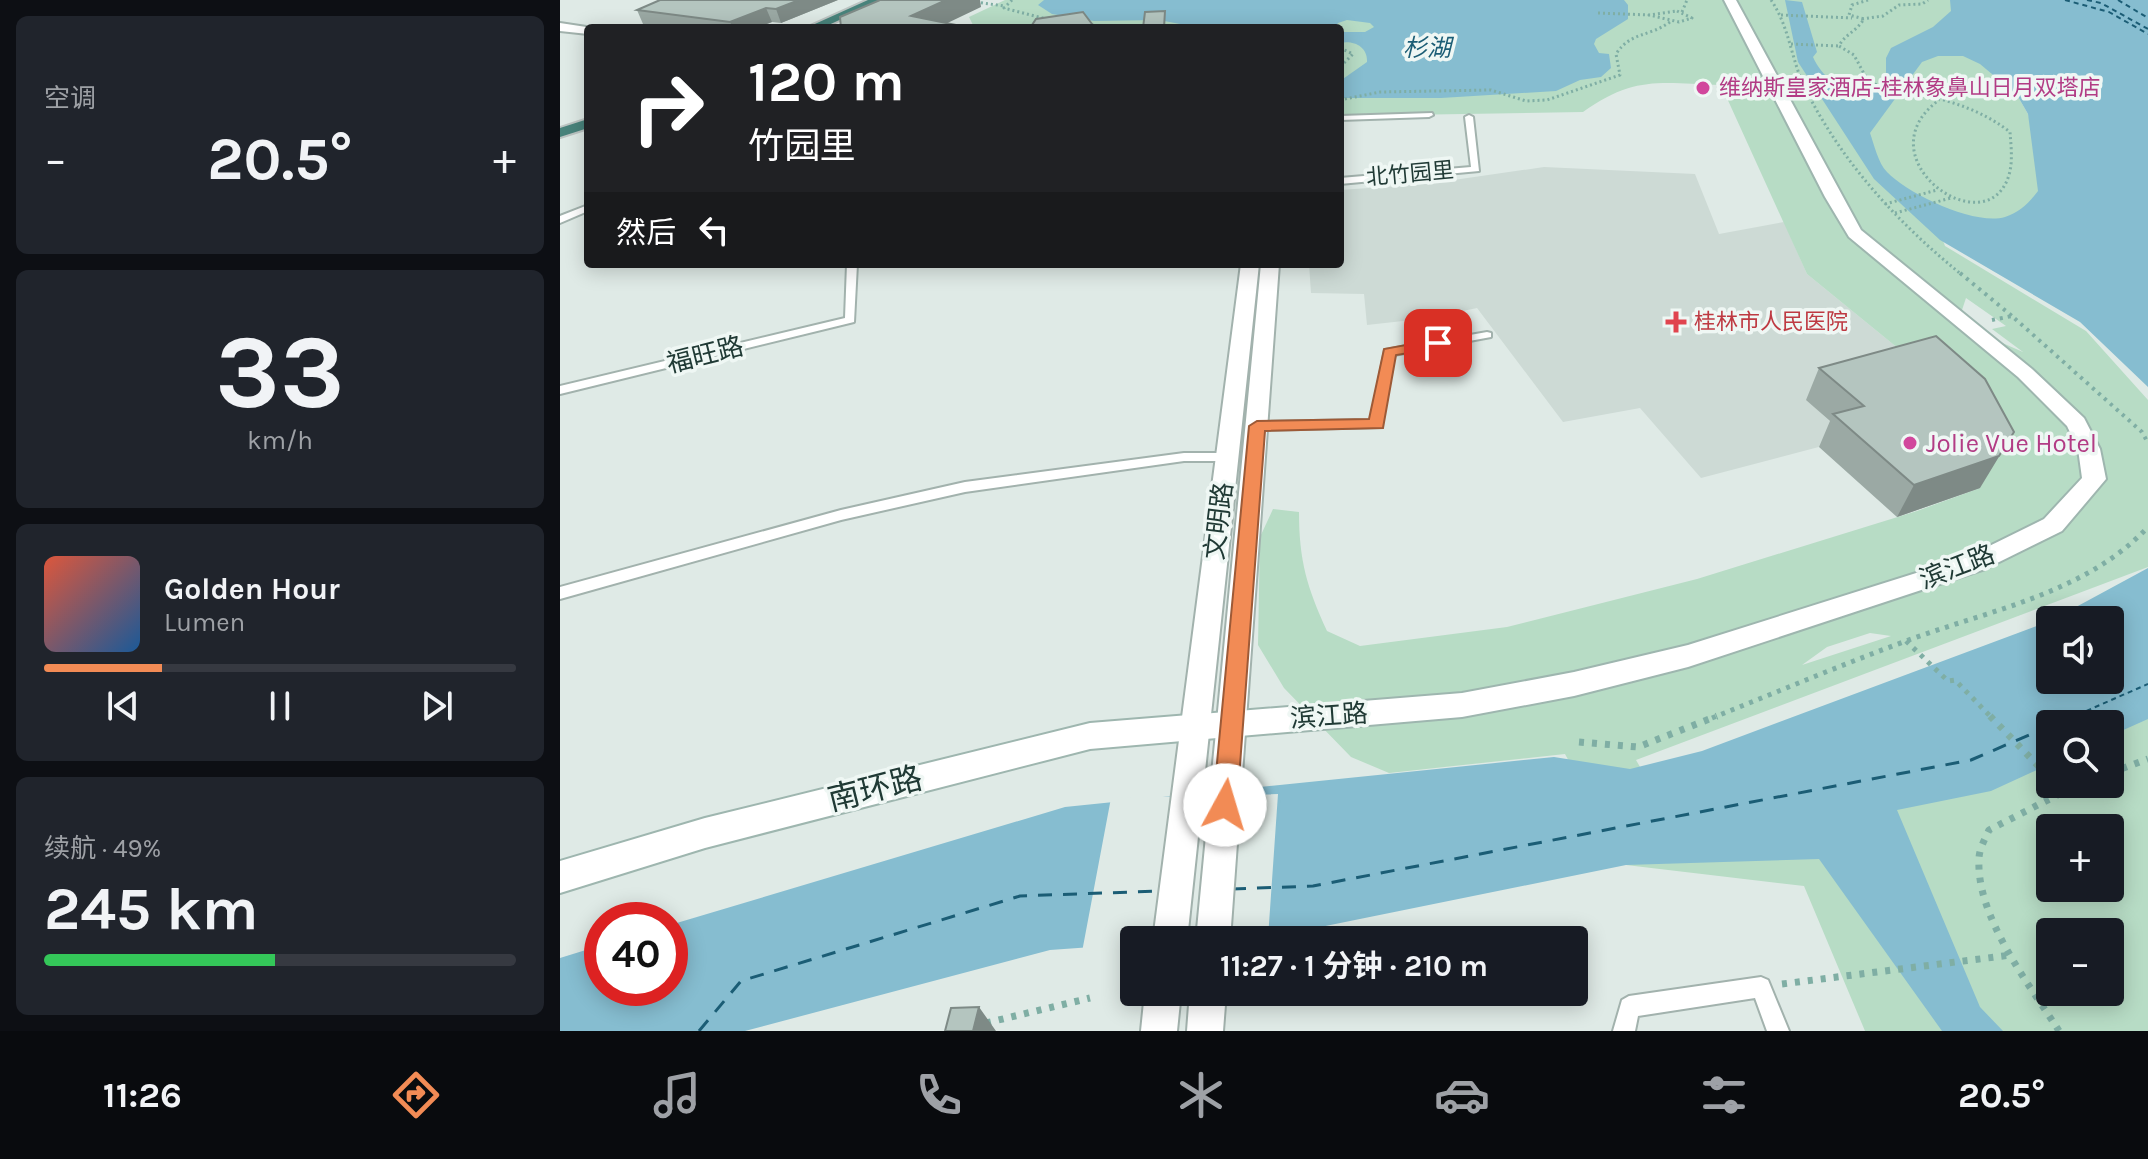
<!DOCTYPE html>
<html lang="zh">
<head>
<meta charset="utf-8">
<style>
	:root { --surface:#171b24; --page:#20242c; --text:#f1f3f6; --muted:#9ea1a6; --line:#363941; --accent:#f28b55 }
	body { margin:0; font-family:Karla,"Noto Sans SC",sans-serif; background:var(--page); color:var(--text); height:100vh; display:flex; flex-direction:column; font-size:30px; white-space:nowrap }
	* { box-sizing:border-box; margin:0 }
	p { font-size:26px; color:var(--muted) }
	.icon { flex:none; width:44px; height:44px; fill:none; stroke:currentColor; stroke-width:2; stroke-linecap:round; stroke-linejoin:round }
	.map { position:relative; flex:1; overflow:hidden }
	.details { display:flex; flex-direction:column; gap:16px; padding:16px; background:#0d0f14; width:560px }
	.details>* { flex:none }
	.hud { position:absolute; left:24px; top:24px; width:760px; height:244px; border-radius:8px; box-shadow:0 4px 20px #0003; background:#202124; color:#fff; overflow:hidden }
	.tools { position:absolute; left:1476px; top:606px; display:grid; gap:16px }
	.tools a { display:grid; place-items:center; width:88px; height:88px; border-radius:8px; background:var(--surface); box-shadow:0 4px 20px #0003; font-size:40px }
	.speed { position:absolute; left:24px; top:902px; display:flex; gap:16px; font-size:40px; font-weight:700; text-align:center }
	.speed>* { display:grid; place-content:center; width:104px; height:104px; border-radius:50%; background:var(--surface); box-shadow:0 4px 20px #0003; line-height:1 }
	.speed .limit { border:12px solid #d22; background:#fff; color:#111 }
	.pin { position:absolute; display:grid; place-items:center; width:68px; height:68px; color:#fff; margin:-34px; border-radius:16px; box-shadow:0 4px 12px #0006 }
	.me { position:absolute; width:88px; margin:-44px; rotate:6deg; stroke-linejoin:round; filter:drop-shadow(0 0 6px #0008) }
	.turn { display:flex; align-items:center; gap:28px; height:168px; padding:0 32px; font-size:36px }
	.turn .icon { width:104px; height:104px; stroke-width:2.5 }
	.turn b { display:block; font-size:56px; line-height:68px }
	.then { display:flex; align-items:center; height:76px; padding:0 32px; background:#0003; gap:16px; font-size:30px }
	.big { font-size:60px; font-weight:700; line-height:1.1 }
	.details .tile { flex:1; display:flex; flex-direction:column; justify-content:center; gap:12px; min-width:0; padding:0 28px; border-radius:12px; background:var(--page) }
	.details .dial { align-items:center; gap:0 }
	.dial b { font-size:104px; line-height:1 }
	.song { display:flex; align-items:center; gap:24px }
	.cover { width:96px; height:96px; border-radius:12px; background:linear-gradient(135deg,hsl(10 70% 55%),hsl(210 70% 35%)) }
	.played { height:8px; border-radius:4px; background:linear-gradient(90deg,var(--accent) 25%,var(--line) 25%) }
	.keys { display:flex; justify-content:space-around; direction:ltr }
	.heat { display:flex; justify-content:space-between; align-items:center; font-size:44px; direction:ltr }
	.charge { height:12px; border-radius:6px; background:linear-gradient(90deg,#34c759 49%,var(--line) 0) }
	.trip { position:absolute; left:560px; top:926px; width:468px; height:80px; border-radius:8px; background:var(--surface); box-shadow:0 4px 20px #0003; font-weight:700; line-height:80px; text-align:center }
	.tabs { display:flex; height:128px; justify-content:space-around; align-items:center; background:#090b0e; color:var(--muted) }
	.tabs .icon { width:56px; height:56px }
	.tabs .selected { color:var(--accent) }
	.tabs b { font-size:36px; color:var(--text) }
	main { display:flex; flex:1; min-height:0 }
	.map>svg:first-child { display:block }
</style>
</head>
<body>
<main>
<section class="details">
<div class="tile"><p>空调</p>
<div class="heat"><a>−</a><b class="big">20.5°</b><a>+</a></div>
</div>
<div class="tile dial"><b>33</b><p>km/h</p></div>
<div class="tile">
<div class="song"><i class="cover"></i><div><b>Golden Hour</b><p>Lumen</p></div></div>
<div class="played"></div>
<div class="keys"><svg class="icon" aria-label="previous" viewBox="0 0 24 24"><path d="M18 5L8 12l10 7zM5 5v14"/></svg><svg class="icon" aria-label="pause" viewBox="0 0 24 24"><path d="M8 5v14M16 5v14"/></svg><svg class="icon" aria-label="next" viewBox="0 0 24 24"><path d="M6 5l10 7-10 7zM19 5v14"/></svg></div>
</div>
<div class="tile"><p>续航 · 49%</p><b class="big">245 km</b><div class="charge"></div></div>
</section>
<div class="map">
<svg width="1588" height="1031" viewBox="0 0 1588 1031">
	<rect width="100%" height="100%" fill="#dfeae6"/>
	<path fill="#cddad5" d="M984,167L1135,174L1159,234L1224,222L1247,274L1361,367L1247,400L1289,439L1141,478L1080,408L1003,422L917,308L870,318L807,325L804,294L751,293L749,264H780V190L866,184Z"/>
	<path fill="#b7dcc5" fill-rule="evenodd" d="M445,0H1390L1432,74L1457,95L1468,114L1492,195L1450,228L1375,219L1385,246L1526,331L1588,400V567L1076,760L1123,841L1490,742V784H1550V724L1588,694V1031H1305L1244,886L1066,865L1005,754L829,773L791,757L724,688L698,645L700,537L713,509L739,512C739,561 747,587 767,631L800,646L947,627L1137,579L1357,511L1420,488L1361,367L1247,274L1161,85C1101,83 1074,75 1023,112L780,116V28H446L413,25L409,17ZM1406,298L1446,326L1432,329L1463,352L1431,338L1402,310ZM1310,633L1331,636L1242,665L1267,647ZM1490,828H1550V888H1490ZM1490,932H1550V992H1490Z"/>
	<path fill="#86bdd0" fill-rule="evenodd" d="M484,0H1064L1068,5V19L1036,39L1034,44L1039,53L1049,54L1051,68L1041,77L1020,80L996,91L881,98H782L780,81L807,62C808,47 794,40 780,43V32H805L814,27L810,23L787,20L778,23L775,28H641L599,20L534,21L492,14L478,5Z
		M1225,0L1242,2L1257,52L1253,57C1266,86 1298,101 1326,82V58L1331,48L1373,27L1391,11L1390,0H1588V387L1520,322L1380,240L1314,179L1238,62ZM1378,56H1403L1420,64L1457,95L1468,114L1478,191C1469,203 1460,212 1445,217C1415,226 1348,194 1327,172C1318,163 1314,144 1310,133L1362,62Z
		M1588,568V719L1550,736V724H1490V764L1431,791L1337,810L1420,1007L1443,1031H1382L1259,859L1066,865L731,933L631,940H574V944L490,950L185,1031H0V958L42,945V988H110V925L505,807L994,757L1070,769L1142,751L1490,621V680H1550V620H1492Z"/>
	<path fill="#dfeae6" d="M718,794L708,938L574,940V948L522,952L551,798Z"/>
	<g fill="none" stroke-linecap="round" stroke-linejoin="round">
		<path stroke="#1b5d75" stroke-width="2" stroke-dasharray="5 4" stroke-linecap="butt" d="M1505,0L1549,12L1588,34
			M1527,0L1541,3L1588,29
			M1558,0L1588,18
			M1510,718L1588,684"/>
		<path stroke="#1b5d75" stroke-width="3" stroke-dasharray="14 11" stroke-linecap="butt" d="M1495,724L1514,716
			M672,889L753,886L1411,760L1490,726
			M139,1031L181,981L460,896L602,891"/>
		<defs>
			<path id="service" d="M872,113L873,115L869,117L780,120V116Z
				M909,115L913,117L919,171L780,184V178L911,167L905,117Z
				M28,205V211L0,223V216Z
				M287,264H297L294,322L0,394V386L285,318Z
				M927,332L931,333V337L834,355L821,427L697,430L691,426L697,422L811,420L825,350Z
				M624,453H667L674,457L667,461H624L405,492L281,520L0,599V587L281,510L405,482Z
				M1201,977L1208,980L1229,1031H1207L1195,998L1078,1016L1075,1031H1053L1062,1000L1069,996Z"/>
			<path id="tertiary" d="M0,23L33,28H28V34L0,31Z
				M681,264H699L627,940H593Z
				M701,264H719L670,940H636Z
				M585,992H621L617,1031H581Z
				M630,992H666L663,1031H627Z"/>
			<path id="secondary" d="M1164,0H1176L1301,230L1472,369L1524,418L1540,449L1546,479L1502,531L1425,569L1128,667L1014,696L902,717L530,749L145,848L0,893V861L145,818L530,723L902,693L1014,672L1128,645L1407,557L1484,519L1522,478L1518,449L1507,426L1458,377L1289,237L1265,197Z"/>
			<path id="trunk" d="M308,0H323L262,28H246Z
				M28,119V128L0,137V128Z"/>
		</defs>
		<use href="#service" stroke="#a2b2ad" stroke-width="4"/>
		<use href="#tertiary" stroke="#a2b2ad" stroke-width="4"/>
		<use href="#secondary" stroke="#9eb6af" stroke-width="4"/>
		<use href="#trunk" stroke="#bcc4c2" stroke-width="4"/>
		<path stroke="#7faea4" stroke-width="3" stroke-dasharray="2 3" stroke-linecap="butt" d="M452,0L444,8L486,19
			M1211,0C1229,26 1231,58 1244,86C1281,162 1338,223 1402,275
			M1308,0L1292,5L1289,15L1304,19C1296,32 1285,34 1279,46L1294,55L1309,83C1358,94 1409,100 1450,132C1451,146 1453,161 1449,175C1427,248 1300,158 1379,100
			M416,2L444,6
			M1117,11L1132,18L1119,22L1089,15Z
			M1122,12L1127,0
			M1038,13L1089,15
			M1221,15L1292,18
			M1302,19L1323,16L1339,5L1362,4L1368,0
			M527,25L592,28
			M1231,44L1279,46
			M780,48L793,54L780,67
			M780,100L820,92L931,90L966,101L987,100L1060,75L1056,54C1070,32 1089,37 1110,22
			M1325,204L1377,190
			M1335,213L1391,198"/>
		<path stroke="#7faea4" stroke-width="4" stroke-dasharray="3 5" stroke-linecap="butt" d="M1400,273L1452,316
			M1432,320L1452,316L1582,432L1588,443"/>
		<path stroke="#7faea4" stroke-width="5" stroke-dasharray="4 6" stroke-linecap="butt" d="M1346,641L1388,681L1395,680L1432,718
			M1152,718C1217,692 1281,665 1346,641C1429,610 1525,594 1588,527"/>
		<path stroke="#7faea4" stroke-width="7" stroke-dasharray="5 8" stroke-linecap="butt" d="M1430,716L1490,778
			M1019,742L1078,747L1157,716
			M1550,773L1588,759
			M1222,984L1451,955
			M426,1023L530,998
			M1499,1031C1469,984 1416,917 1419,859C1419,849 1425,839 1429,830L1519,784"/>
		<use href="#service" fill="#fff" fill-rule="evenodd"/>
		<use href="#tertiary" fill="#fff" fill-rule="evenodd"/>
		<use href="#secondary" fill="#fff" fill-rule="evenodd"/>
		<use href="#trunk" fill="#48837b" fill-rule="evenodd"/>
	</g>
	<path fill="#9ba9a4" d="M278,0L221,23L212,22L196,28H113L83,24L77,10Z
		M1259,368L1420,488L1337,517L1259,447L1270,421L1246,400Z"/>
	<path fill="#7e8a86" d="M239,0H278L221,23L216,9Z
		M386,0H420L421,7L377,28L351,16Z
		M206,8L212,22L196,28H173L170,22Z
		M1454,432L1420,488L1337,517L1354,485Z
		M419,1007L436,1031H413Z"/>
	<path fill="#b4c5bf" stroke="#7e8a86" stroke-width="2" d="M100,0H239L216,9L206,8L170,22L77,10Z
		M320,0H386L351,16L411,28H281L280,17Z
		M605,11L604,28H583L585,12Z
		M523,12L535,28H470L476,19Z
		M1376,336L1425,379L1454,432L1439,456L1354,485L1273,414L1304,406L1259,368Z
		M419,1007L413,1031H385L391,1008Z"/>
	<path fill="#f28b55" stroke="#9d5a37" stroke-width="2" d="M878,339L886,343L884,347L836,355L823,428L705,431L677,805L673,812L665,815L657,812L653,805L689,426L697,421L809,419L824,349Z"/>
	<g fill="#d1479c" stroke="#eff7f4" stroke-width="3">
		<circle cx="1143" cy="88" r="8"/>
		<circle cx="1350" cy="443" r="8"/>
	</g>
	<path fill="#e0444e" stroke="#eff7f4" stroke-width="3" d="M1112 310h8v8h8v8h-8v8h-8v-8h-8v-8h8z"/>
	<g text-anchor="middle" dominant-baseline="central" stroke-width="7" stroke-linejoin="round" paint-order="stroke">
		<g font-size="22" fill="#b23c85" stroke="#eff7f4" text-anchor="start">
			<text x="1159" y="88">维纳斯皇家酒店-桂林象鼻山日月双塔店</text>
		</g>
		<g font-size="22" fill="#203a35" stroke="#eff7f4">
			<text transform="translate(850 174) rotate(-5)">北竹园里</text>
		</g>
		<g font-size="22" fill="#be3a42" stroke="#eff7f4" text-anchor="start">
			<text x="1134" y="322">桂林市人民医院</text>
		</g>
		<g font-size="24" font-style="italic" fill="#1b5d75" stroke="#eff7f4">
			<text x="867" y="48">杉湖</text>
		</g>
		<g font-size="26" fill="#203a35" stroke="#eff7f4">
			<text transform="translate(145 355) rotate(-14)">福旺路</text>
			<text transform="translate(659 521) rotate(-83)">文明路</text>
			<text transform="translate(1397 567) rotate(-21)">滨江路</text>
			<text transform="translate(769 716) rotate(-4)">滨江路</text>
		</g>
		<g font-size="26" fill="#b23c85" stroke="#eff7f4" text-anchor="start">
			<text x="1366" y="443">Jolie Vue Hotel</text>
		</g>
		<g font-size="32" fill="#203a35" stroke="#eff7f4">
			<text transform="translate(315 789) rotate(-14)">南环路</text>
		</g>
	</g>
</svg>
<div class="tools">
<a><svg class="icon" aria-label="sound" viewBox="0 0 24 24"><path d="M4 9h4l5-4v14l-5-4H4zM17 9q2 3 0 6"/></svg></a>
<a><svg class="icon" aria-label="search" viewBox="0 0 24 24"><circle cx="10" cy="10" r="6"/><path d="M15 15l6 6"/></svg></a>
<a>+</a>
<a>−</a>
</div>
<div class="speed"><div class="limit">40</div></div>
<div class="pin" style="left:878px;top:343px;background:#d93025"><svg class="icon" aria-label="arrive" viewBox="0 0 24 24"><path d="M6 21V4h12l-3 4 3 4H6"/></svg></div>
<svg class="me" style="left:665px;top:805px" viewBox="-20 -20 40 40"><circle r="19" fill="#fff"/><path d="M0-13L10 11 0 6-10 11z" fill="#f28b55"/></svg>
<div class="trip">11:27 · 1 分钟 · 210 m</div>
<div class="hud">
<div class="turn"><svg class="icon" aria-label="right" viewBox="0 0 24 24"><path d="M7 20v-9h11M14 6l5 5-5 5"/></svg><div><b>120 m</b>竹园里</div></div>
<div class="then">然后<svg class="icon" aria-label="left" viewBox="0 0 24 24"><path d="M17 20v-9H6M10 6l-5 5 5 5"/></svg></div>
</div>
</div>
</main>
<nav class="tabs">
<b>11:26</b>
<svg class="icon selected" aria-label="directions" viewBox="0 0 24 24"><path d="M12 3l9 9-9 9-9-9zM9 14v-3h6M13 9l2 2-2 2"/></svg>
<svg class="icon" aria-label="music" viewBox="0 0 24 24"><path d="M9 18V5l10-2v13"/><circle cx="6" cy="18" r="3"/><circle cx="16" cy="16" r="3"/></svg>
<svg class="icon" aria-label="phone" viewBox="0 0 24 24"><path d="M5 4h4l2 5-3 2q2 4 5 5l2-3 5 2v4C11 20 4 13 5 4z"/></svg>
<svg class="icon" aria-label="climate" viewBox="0 0 24 24"><path d="M12 3v18M4 7l16 10M4 17L20 7"/></svg>
<svg class="icon" aria-label="car" viewBox="0 0 24 24"><path d="M5 17H2v-5l4-1 3-4h7l3 4 3 1v5h-3M9 17h6M6 11h13"/><circle cx="7" cy="17" r="2"/><circle cx="17" cy="17" r="2"/></svg>
<svg class="icon" aria-label="filters" viewBox="0 0 24 24"><path d="M4 7h16M4 17h16"/><circle cx="9" cy="7" r="2"/><circle cx="15" cy="17" r="2"/></svg>
<b>20.5°</b>
</nav>
</body>
</html>
